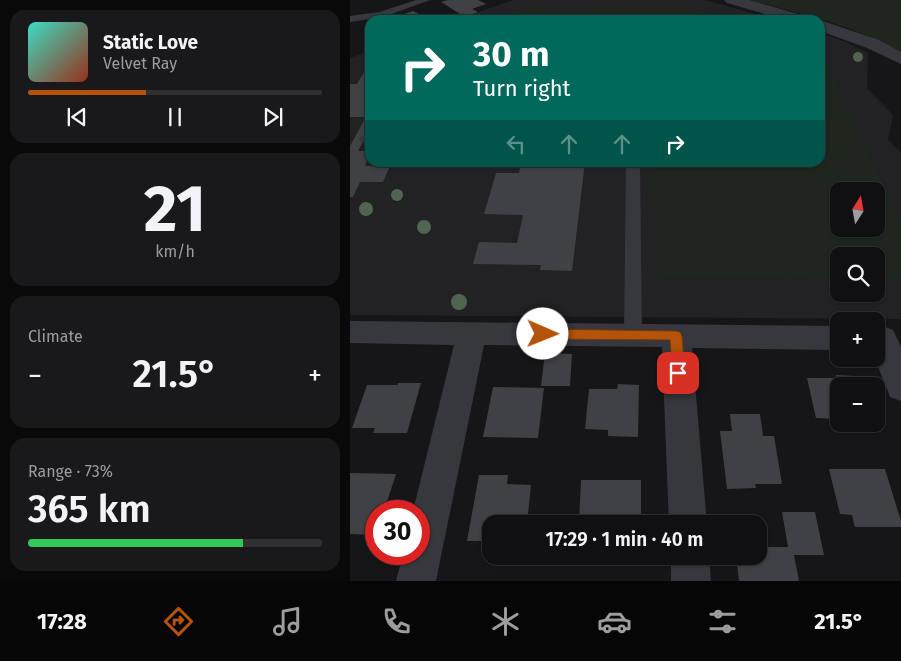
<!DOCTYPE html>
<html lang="en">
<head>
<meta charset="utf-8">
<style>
	:root { --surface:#101012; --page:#19191b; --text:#f1f3f6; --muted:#9c9d9f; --line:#303032; --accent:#b45309 }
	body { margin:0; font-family:"Fira Sans",sans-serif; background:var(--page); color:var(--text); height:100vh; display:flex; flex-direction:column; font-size:19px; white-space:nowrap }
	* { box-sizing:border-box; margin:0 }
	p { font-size:16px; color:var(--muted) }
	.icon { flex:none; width:28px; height:28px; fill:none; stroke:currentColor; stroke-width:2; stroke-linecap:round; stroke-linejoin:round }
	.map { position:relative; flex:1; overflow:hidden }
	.details { display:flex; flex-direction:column; gap:10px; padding:10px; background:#09090a; width:350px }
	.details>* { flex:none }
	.guide { position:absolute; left:15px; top:15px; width:460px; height:152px; border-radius:15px; box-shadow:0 1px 4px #0004,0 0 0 1px var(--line); background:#00695c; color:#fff; overflow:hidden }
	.needle { width:32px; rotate:11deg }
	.tools { position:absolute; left:480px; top:182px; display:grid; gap:10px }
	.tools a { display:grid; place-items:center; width:55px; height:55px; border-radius:10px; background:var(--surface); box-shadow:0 1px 4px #0004,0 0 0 1px var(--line); font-size:25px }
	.speed { position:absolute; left:15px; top:500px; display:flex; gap:10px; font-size:25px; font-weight:700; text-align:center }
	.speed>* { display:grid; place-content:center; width:65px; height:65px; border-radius:50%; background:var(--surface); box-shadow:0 1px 4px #0004,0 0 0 1px var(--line); line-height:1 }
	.speed .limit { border:8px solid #d22; background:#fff; color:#111 }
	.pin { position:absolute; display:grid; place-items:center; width:42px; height:42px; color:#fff; margin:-21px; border-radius:10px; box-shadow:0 2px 8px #0006 }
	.me { position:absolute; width:55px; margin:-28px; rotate:91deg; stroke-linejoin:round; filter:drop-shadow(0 0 4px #0008) }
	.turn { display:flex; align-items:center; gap:18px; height:105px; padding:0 25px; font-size:22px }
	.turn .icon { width:65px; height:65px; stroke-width:2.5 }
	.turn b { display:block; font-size:35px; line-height:42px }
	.lanes { display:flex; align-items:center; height:48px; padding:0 25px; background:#0003; justify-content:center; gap:25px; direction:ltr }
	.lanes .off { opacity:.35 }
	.big { font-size:38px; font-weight:600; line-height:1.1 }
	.details .widget { flex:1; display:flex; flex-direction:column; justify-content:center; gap:8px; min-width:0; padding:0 18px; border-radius:15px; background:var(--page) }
	.details .dial { align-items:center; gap:0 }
	.dial b { font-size:65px; line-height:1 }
	.song { display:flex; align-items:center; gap:15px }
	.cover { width:60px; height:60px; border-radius:8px; background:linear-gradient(135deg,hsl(170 70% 55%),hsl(10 70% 35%)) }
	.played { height:5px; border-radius:2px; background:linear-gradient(90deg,var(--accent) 40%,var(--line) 40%) }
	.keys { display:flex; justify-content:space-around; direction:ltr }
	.heat { display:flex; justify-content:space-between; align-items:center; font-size:28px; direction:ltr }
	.charge { height:8px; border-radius:4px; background:linear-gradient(90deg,#34c759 73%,var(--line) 0) }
	.trip { position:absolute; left:132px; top:515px; width:285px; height:50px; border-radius:15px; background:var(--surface); box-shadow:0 1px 4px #0004,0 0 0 1px var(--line); font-weight:600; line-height:50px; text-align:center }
	.tabs { display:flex; height:80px; justify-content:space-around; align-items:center; background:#060607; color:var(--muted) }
	.tabs .icon { width:35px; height:35px }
	.tabs .active { color:var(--accent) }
	.tabs b { font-size:22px; color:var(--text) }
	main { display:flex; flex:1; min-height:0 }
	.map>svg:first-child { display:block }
</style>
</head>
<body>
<main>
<section class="details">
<div class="widget">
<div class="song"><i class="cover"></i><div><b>Static Love</b><p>Velvet Ray</p></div></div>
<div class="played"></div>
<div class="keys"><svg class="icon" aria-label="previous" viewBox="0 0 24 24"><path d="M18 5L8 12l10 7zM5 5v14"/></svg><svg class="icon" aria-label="pause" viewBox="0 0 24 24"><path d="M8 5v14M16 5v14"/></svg><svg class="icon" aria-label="next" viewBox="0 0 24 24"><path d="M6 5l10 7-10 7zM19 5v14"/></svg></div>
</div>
<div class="widget dial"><b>21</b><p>km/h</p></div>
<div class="widget"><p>Climate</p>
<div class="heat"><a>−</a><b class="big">21.5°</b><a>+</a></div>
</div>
<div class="widget"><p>Range · 73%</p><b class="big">365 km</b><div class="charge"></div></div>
</section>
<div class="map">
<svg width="551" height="581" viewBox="0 0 551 581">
	<rect width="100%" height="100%" fill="#161618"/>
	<path fill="#222225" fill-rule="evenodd" d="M163,0H355L426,20H106Z
		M470,33L496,42L518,53L517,88L543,115L538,140L551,152V319L0,315V58L20,51V162H470ZM489,191H526V229H489ZM489,256H526V294H489Z"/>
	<path fill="#1e261f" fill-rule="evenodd" d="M398,0H551V52C505,26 449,13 398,0Z
		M187,8L343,9L363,13L373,20H151C159,9 175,9 187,8Z
		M470,67H478L551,222V278H526V256H489V278L307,276L303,163L470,162ZM489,191H526V229H489Z"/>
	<path fill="#404145" d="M98,0H128L136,4L122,9L128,12L115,17L91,2Z
		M63,11L81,20H44L48,18L45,17Z
		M16,69H20V129L8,151H20L15,166H40L33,182H10L3,197H0V146L16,117H0V84H7Z
		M171,162H235L222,271L190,270L191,265L123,264L129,242L167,243L173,215L134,214L146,173H169Z
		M195,353L222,354L220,386H191Z
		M486,375L506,376L509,386H489V419L466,418L457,378H487Z
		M48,383H71L57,433H23L25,428H2L17,385H48Z
		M268,384L289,385L288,437L258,436V430L235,429L239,389H267Z
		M143,387L194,388L188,438L133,437Z
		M380,414H410L413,436H424L432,484H405L406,488L377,489L370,431H382Z
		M479,469H535L551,521V527H505L502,515L490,514Z
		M0,473L46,474L34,511H26V535L0,534Z
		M129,475H158L157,484L181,485L177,524H141V541H117Z
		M231,480H291V524H229Z
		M432,512H465L474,555H444L449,581H389L386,556H409V536H416L418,547H438Z"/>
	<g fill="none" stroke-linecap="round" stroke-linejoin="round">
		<path fill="#37383d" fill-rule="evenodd" d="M66,0H80L33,17L0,22V16L29,12Z
			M20,135V143L11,142L9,139L11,136Z
			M276,162H290L292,335L289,340L283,342L277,340L274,335Z"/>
		<path fill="#37383d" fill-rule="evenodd" d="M374,0H399L459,17L461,20H435L377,3Z
			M470,20L529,40L551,52V64L517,48L470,31Z
			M0,321L489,326V350L342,348L357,524H319L312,347L134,345L86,581H46L53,554H69V511H63L104,345L0,343Z
			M533,326L543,330L551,347V401L540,397L525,359L526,329Z
			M321,556H359L361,581H321Z"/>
	</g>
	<g fill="#506452">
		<circle cx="508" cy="57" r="5"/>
		<circle cx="47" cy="195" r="6"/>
		<circle cx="16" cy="209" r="7"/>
		<circle cx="74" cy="227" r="7"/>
		<circle cx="109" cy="302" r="8"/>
	</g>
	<path fill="#b45309" stroke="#753606" d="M193,329L326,331L330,332L332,336L335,373L333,377L328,379L324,377L322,373L320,340L193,339L189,337L187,334L189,331Z"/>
</svg>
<div class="tools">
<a><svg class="needle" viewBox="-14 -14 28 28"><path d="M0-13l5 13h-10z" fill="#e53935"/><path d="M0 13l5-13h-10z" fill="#9c9d9f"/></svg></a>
<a><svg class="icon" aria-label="search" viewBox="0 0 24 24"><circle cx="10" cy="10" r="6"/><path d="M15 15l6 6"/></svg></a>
<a>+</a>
<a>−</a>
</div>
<div class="speed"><div class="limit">30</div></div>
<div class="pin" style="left:328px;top:373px;background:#d93025"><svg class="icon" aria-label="arrive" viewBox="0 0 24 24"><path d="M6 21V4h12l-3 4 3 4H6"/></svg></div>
<svg class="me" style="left:193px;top:334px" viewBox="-20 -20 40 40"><circle r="19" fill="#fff"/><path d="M0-13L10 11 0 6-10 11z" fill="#b45309"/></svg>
<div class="trip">17:29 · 1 min · 40 m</div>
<div class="guide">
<div class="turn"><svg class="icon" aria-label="right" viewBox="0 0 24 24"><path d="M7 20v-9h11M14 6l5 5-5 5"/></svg><div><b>30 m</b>Turn right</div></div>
<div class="lanes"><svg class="icon off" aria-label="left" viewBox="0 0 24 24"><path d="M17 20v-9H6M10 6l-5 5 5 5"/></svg><svg class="icon off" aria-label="ahead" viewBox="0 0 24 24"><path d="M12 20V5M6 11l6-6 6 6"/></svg><svg class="icon off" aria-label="ahead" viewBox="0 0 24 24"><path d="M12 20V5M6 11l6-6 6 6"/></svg><svg class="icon" aria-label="right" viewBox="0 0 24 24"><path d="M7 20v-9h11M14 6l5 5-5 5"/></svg></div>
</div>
</div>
</main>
<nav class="tabs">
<b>17:28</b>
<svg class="icon active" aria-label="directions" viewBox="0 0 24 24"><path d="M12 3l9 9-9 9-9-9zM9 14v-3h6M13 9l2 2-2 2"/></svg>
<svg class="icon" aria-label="music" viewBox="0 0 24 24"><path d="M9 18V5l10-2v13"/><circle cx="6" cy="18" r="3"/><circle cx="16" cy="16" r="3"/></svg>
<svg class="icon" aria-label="phone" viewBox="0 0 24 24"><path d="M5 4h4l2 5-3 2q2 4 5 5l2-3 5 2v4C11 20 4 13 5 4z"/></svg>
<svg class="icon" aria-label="climate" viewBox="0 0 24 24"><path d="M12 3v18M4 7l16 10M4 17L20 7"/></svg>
<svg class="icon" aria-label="car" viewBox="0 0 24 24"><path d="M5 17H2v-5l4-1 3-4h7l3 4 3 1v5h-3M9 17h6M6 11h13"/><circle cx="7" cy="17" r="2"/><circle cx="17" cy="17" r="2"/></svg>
<svg class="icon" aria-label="filters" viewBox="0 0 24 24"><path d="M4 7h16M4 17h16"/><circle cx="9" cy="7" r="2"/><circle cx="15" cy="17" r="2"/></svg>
<b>21.5°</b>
</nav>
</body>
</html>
